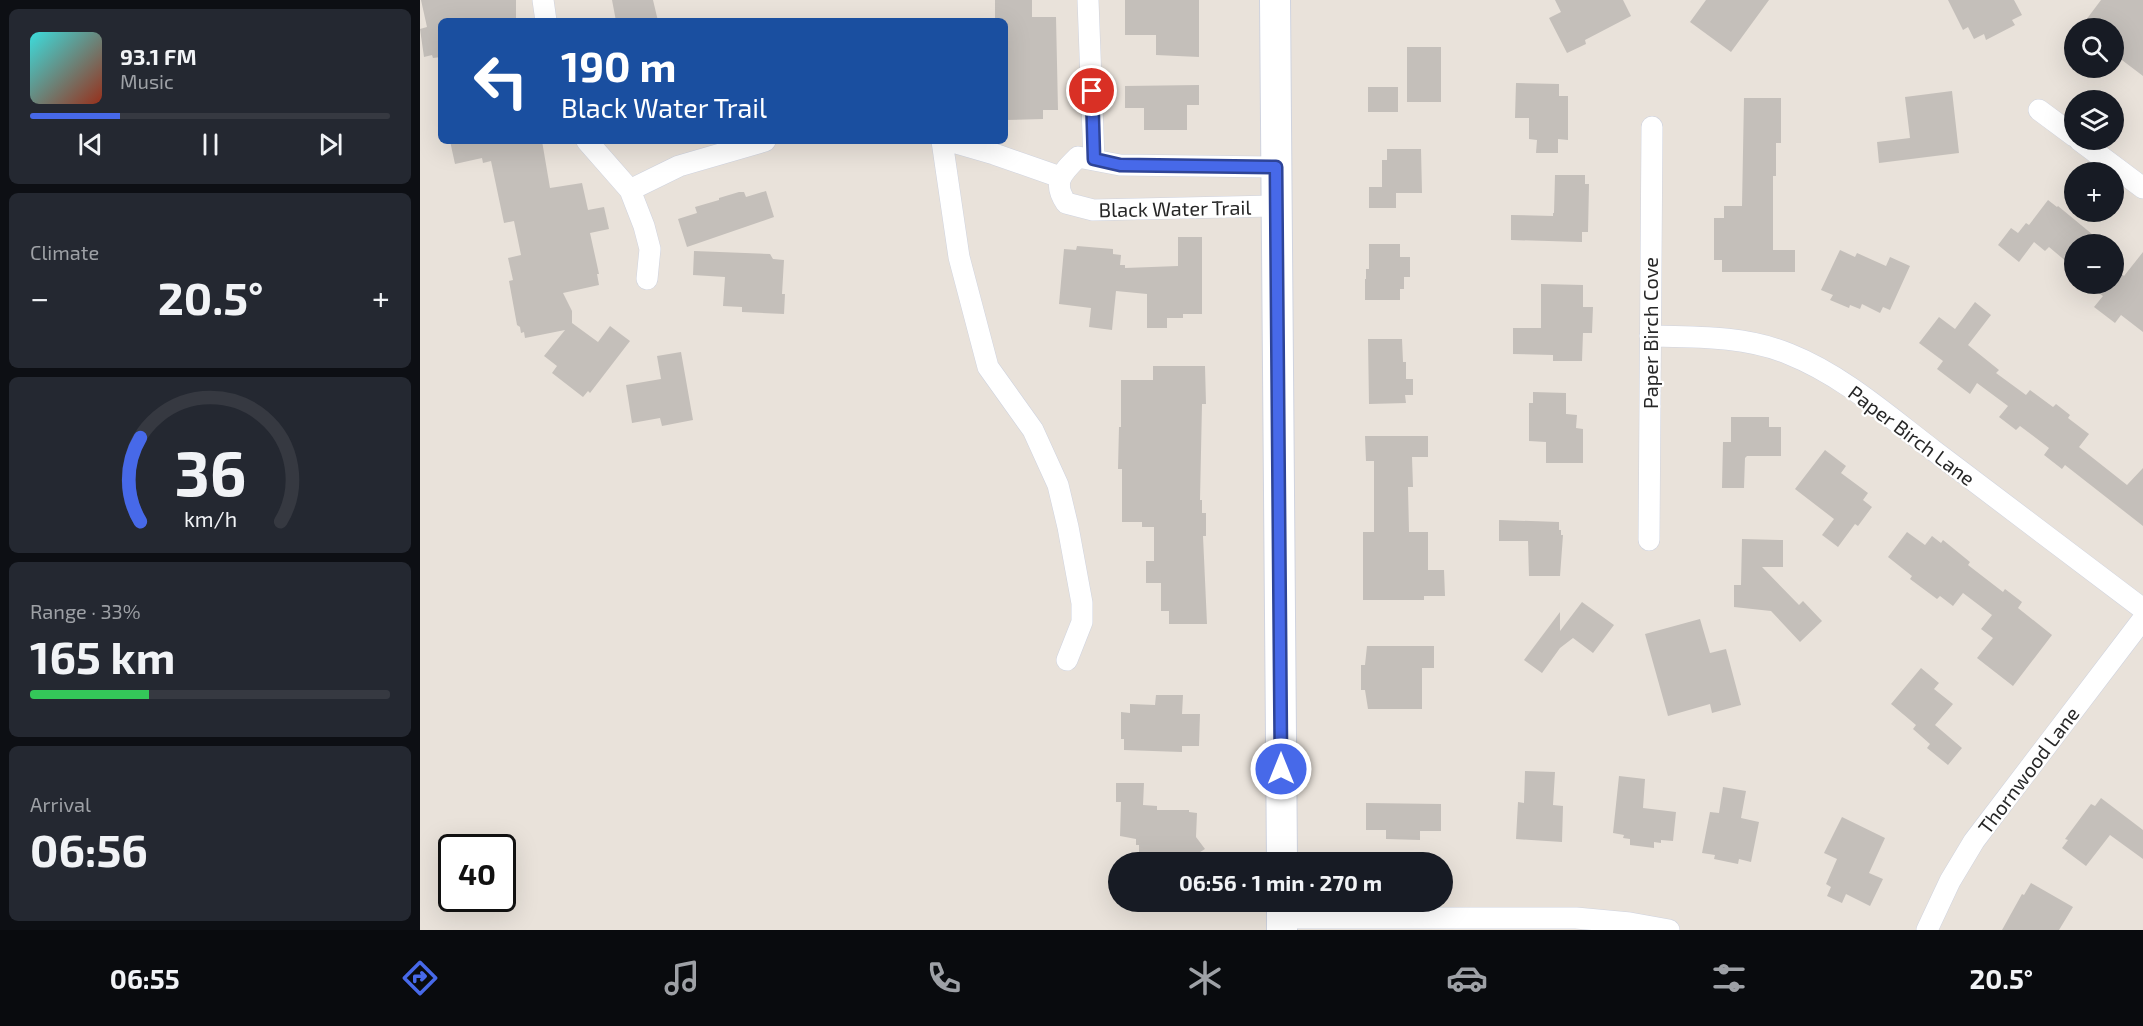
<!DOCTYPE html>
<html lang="en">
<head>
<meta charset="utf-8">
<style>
	:root { --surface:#171b24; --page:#242831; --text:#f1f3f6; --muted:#9ea1a6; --line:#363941; --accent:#4769e9 }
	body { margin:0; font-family:"Exo 2",sans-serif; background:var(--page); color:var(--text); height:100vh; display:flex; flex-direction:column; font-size:22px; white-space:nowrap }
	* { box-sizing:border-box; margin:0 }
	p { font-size:20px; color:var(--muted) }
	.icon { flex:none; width:33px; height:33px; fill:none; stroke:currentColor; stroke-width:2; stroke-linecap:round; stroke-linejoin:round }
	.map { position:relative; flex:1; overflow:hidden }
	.panel { display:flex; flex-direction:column; gap:9px; padding:9px; background:#0d0f14; width:420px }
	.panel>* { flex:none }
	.hud { position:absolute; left:18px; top:18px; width:570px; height:126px; border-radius:9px; box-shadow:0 6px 24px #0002; background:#1a4fa0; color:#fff; overflow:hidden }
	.controls { position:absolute; left:1644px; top:18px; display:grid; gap:12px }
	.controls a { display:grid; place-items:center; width:60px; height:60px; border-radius:50%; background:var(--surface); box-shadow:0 6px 24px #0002; font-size:30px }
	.speed { position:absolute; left:18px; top:834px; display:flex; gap:12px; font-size:30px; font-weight:700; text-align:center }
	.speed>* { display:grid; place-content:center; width:78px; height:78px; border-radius:50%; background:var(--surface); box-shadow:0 6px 24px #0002; line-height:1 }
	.speed .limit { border:3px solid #111; border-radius:9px; background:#fff; color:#111 }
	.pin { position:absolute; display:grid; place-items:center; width:51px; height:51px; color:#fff; margin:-26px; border:3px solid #fff; border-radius:50%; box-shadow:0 2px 6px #0007 }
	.me { position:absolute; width:66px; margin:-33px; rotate:0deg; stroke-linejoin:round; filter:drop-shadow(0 0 4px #0008) }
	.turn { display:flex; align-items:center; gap:21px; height:126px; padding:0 24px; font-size:27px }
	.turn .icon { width:78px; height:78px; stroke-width:2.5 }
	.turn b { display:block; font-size:42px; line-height:51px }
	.big { font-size:45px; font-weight:700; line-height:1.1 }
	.panel .card { flex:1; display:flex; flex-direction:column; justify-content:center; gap:9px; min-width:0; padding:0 21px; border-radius:9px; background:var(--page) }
	.panel .dial { align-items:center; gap:0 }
	.dial svg { height:156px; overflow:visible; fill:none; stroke:var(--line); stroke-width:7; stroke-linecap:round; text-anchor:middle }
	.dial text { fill:var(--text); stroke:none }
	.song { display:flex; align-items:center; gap:18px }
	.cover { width:72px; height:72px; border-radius:9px; background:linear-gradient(135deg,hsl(180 70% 55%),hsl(10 70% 35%)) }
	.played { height:6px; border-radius:3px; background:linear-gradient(90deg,var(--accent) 25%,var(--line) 25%) }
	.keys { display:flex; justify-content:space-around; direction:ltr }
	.heat { display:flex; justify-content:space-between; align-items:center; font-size:33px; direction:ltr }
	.charge { height:9px; border-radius:4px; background:linear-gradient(90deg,#34c759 33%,var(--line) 0) }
	.trip { position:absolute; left:688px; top:852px; width:345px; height:60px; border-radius:30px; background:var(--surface); box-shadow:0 6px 24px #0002; font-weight:700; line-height:60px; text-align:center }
	.dock { display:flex; height:96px; justify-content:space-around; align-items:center; background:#090b0e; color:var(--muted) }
	.dock .icon { width:42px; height:42px }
	.dock .current { color:var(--accent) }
	.dock b { font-size:27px; color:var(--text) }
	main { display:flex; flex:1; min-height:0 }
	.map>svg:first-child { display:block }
</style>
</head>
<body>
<main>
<section class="panel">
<div class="card">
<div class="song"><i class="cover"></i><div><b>93.1 FM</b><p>Music</p></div></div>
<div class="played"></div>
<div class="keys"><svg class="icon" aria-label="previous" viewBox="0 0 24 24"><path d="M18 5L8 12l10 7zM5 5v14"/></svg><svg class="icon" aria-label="pause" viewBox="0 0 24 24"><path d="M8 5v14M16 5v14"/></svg><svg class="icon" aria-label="next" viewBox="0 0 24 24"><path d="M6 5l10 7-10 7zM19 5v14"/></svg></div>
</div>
<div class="card"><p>Climate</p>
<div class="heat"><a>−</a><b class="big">20.5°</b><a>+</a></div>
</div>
<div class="card dial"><svg viewBox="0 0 100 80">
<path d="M14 69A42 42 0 1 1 86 69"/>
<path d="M14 69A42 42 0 0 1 14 26" stroke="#4769e9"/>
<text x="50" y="56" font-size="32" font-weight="700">36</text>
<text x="50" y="72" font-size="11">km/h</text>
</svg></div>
<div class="card"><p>Range · 33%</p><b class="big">165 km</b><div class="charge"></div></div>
<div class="card"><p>Arrival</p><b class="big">06:56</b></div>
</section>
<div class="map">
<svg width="1723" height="930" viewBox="0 0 1723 930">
	<rect width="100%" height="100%" fill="#e9e2da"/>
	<path fill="#c4bfba" d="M1,0H96V21H21V57L13,58L12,55L4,57L0,29L7,27Z
		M192,0H233L238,21H196Z
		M575,0H612V17H636L638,110H623V119L585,120V21H575Z
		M705,0H779V57L736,55V35H705Z
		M1135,0H1203L1211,16L1165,40L1166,44L1147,53L1129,18L1141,12Z
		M1286,0H1349L1311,52L1270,22Z
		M1528,0H1594L1602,15L1592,20L1595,25L1566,40L1564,34L1554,39L1548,27L1543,30Z
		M1681,0H1723V76L1694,54V28H1660Z
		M987,47H1021V102H987Z
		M1096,83L1139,84V96H1148V140L1138,139V153H1116L1117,140L1109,139V118H1095Z
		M779,85V105H767V130H724V108H705V86Z
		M948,87H978V112H948Z
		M1532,91L1539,153L1459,163L1457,142L1490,138L1485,97Z
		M1324,98H1361V143H1356V176H1353V250H1375V272H1302V260H1294V218H1304V206H1322Z
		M30,141H122L130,188L162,183L168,210L184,207L189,229L170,233L179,274H177L179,285L143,293L152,311V323L178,342L190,326L210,341L170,393L168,391L163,397L132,373L137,366L124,356L145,330L105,338L104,332L101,333L100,327L97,325L89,281L93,280L88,258L101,255L94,221L84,223L71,161L63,163L62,158L35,164Z
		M967,149H1001L1002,193H976V208H949V187H962V160H967Z
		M1135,175H1165V184H1169L1168,232H1162V242L1091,240V215L1133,216V213H1134Z
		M346,191L354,217L267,247L258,219L277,213L275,207L299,200V198L319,192H324L326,197Z
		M1628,200L1637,207L1638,206L1684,244H1654V268L1629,247L1625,251L1614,242L1599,262L1578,245L1591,228L1598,233L1606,223L1609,225Z
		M758,237H782V314H763V318H747V328H727V294L696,291L692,330L669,327L671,308L639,304L644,249L656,250L657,246L693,249V254L701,255L700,265H705V268L758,266Z
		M949,244H980V257H990V277H984V289H980V300H945V279H946V269H949Z
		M1420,250L1435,257L1437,253L1466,266L1470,257L1490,266L1470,310L1463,307L1460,313L1442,304L1440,309L1430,305L1429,308L1410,300L1413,295L1401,290Z
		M274,251L350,254L353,259L364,260L362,294H365L364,314L322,312V307L303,306L305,277L273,275Z
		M1723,252V332L1701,315L1695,323L1674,307L1683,296L1666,284H1694V268L1704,276Z
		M1121,284L1163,285V307H1173L1172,333H1163L1162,361H1133V355L1093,354V328H1121Z
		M1555,302L1571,315L1548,345L1579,370L1576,373L1606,395L1610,390L1633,407L1636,404L1650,415L1648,418L1669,434L1659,447L1707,485L1723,468V526L1645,465L1642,469L1624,455L1629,448L1600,426L1596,430L1579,417L1588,406L1557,383L1550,394L1517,369L1523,361L1499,343L1519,317L1535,329Z
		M948,339H982L983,362H986V379H993V395H985L986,403L949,404Z
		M261,352L273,420L242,426L240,418L212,423L206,385L241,379L237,356Z
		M733,366H785L786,404H782L780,500H782V513H786V536H783L787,624H749V611H741V583H726V561H734V527H722V522H702V469H698L699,427H701V380H733Z
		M1113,392L1146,393V414L1157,415L1156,428L1163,429V463H1126V442L1109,441V403H1113Z
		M1311,417H1349V427H1361V456H1327L1325,458L1324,488H1302L1303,442H1311Z
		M945,436H1008V457H992L993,487H988L989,532H1008V570H1024L1025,596H1004V600H943V532H954V461H946Z
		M1405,450L1426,466L1421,473L1448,493L1443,500L1452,507L1438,526L1435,524L1418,547L1402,535L1414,519L1375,489Z
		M1079,520L1139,522V530H1141V535H1143L1140,576H1109L1108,541H1079Z
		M1487,532L1505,545L1512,536L1521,543L1523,540L1550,562L1548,565L1583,592L1585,589L1602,602L1598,608L1632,635L1593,686L1557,658L1573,638L1561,629L1572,615L1543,593L1533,606L1520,596L1517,599L1490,579L1492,576L1468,557Z
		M1322,539L1363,540V567H1342L1379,605L1383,601L1402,621L1380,642L1351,611L1314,607V585H1321Z
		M1162,602L1194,625L1173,653L1153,638L1140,648L1122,673L1104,660L1140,612V631Z
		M1280,619L1290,653L1306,649L1321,705L1292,713L1290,704L1248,716L1225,634Z
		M947,646H1014V668H1002V709H948L945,690H941V665H945Z
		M1501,668L1519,683L1514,689L1533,704L1515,725L1542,748L1528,765L1507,748L1510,744L1493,729L1496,725L1471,704Z
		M736,695H763L762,714H780L779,746H762V752L704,750V739H701V712L710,713V704L735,705Z
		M1105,771L1135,772L1133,805L1143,806L1142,842L1096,839L1098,802L1104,803Z
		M1199,776L1225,779L1223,808L1256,812L1253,841L1241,840V843L1234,842V848L1210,845V839L1203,838L1204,835L1193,833Z
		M696,783H724L723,805L737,806V810H769V812L777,813L776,837L785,849L777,854V858L719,857V845H716V839L700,836L701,802H696Z
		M1303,787L1326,791L1321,818L1339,822L1331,862L1319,859L1318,864L1294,859L1295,855L1282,853L1290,812L1299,813Z
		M1681,798L1723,830V859L1690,835L1666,866L1642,848L1648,840L1645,839L1671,804L1675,806Z
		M946,803L1021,804V831H1000V840L966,839V830H946Z
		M1422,817L1465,838L1449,873L1463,879L1450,906L1426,894L1422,903L1407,896L1411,887L1406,884L1417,859L1404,853Z
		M1611,883L1653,907L1639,930H1582L1602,894L1604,895Z"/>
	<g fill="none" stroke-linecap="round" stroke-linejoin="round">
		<defs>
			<path id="street" d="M123,0L126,21
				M668,0L674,160
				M1619,110L1654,136
				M1659,140L1723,188
				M167,141L210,190L224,226L230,249L227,279
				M522,141L539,257L568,367L613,430L638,485L648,527L662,603V622L647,660
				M529,141L574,154L640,177
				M856,167L700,165L658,157C642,173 632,182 646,203L673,210L856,206
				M210,190L259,166L345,141
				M1230,336C1277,337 1326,336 1369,354C1422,375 1467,415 1513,450C1583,503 1653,556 1723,609
				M1229,540L1232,127
				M862,918H1156L1210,923L1249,930
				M1507,930L1530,881L1554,841L1723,619"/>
			<path id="secondary" d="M855,0L862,862
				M862,902V930"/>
		</defs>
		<use href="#street" stroke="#cfd3df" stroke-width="22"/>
		<use href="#secondary" stroke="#cfd3df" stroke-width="32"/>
		<use href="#street" stroke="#fff" stroke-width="21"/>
		<use href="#secondary" stroke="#fff" stroke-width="30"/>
	</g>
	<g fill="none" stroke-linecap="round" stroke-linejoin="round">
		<defs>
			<path id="route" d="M672,91L674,159L700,165L856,167L861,769"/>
		</defs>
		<use href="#route" stroke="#2e4497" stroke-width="15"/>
		<use href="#route" stroke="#4769e9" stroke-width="10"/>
	</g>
	<g text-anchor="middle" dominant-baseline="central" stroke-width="4.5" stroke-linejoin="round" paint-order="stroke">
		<g font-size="20" fill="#272727" stroke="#fff">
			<text transform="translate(755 208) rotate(-1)">Black Water Trail</text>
			<text transform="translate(1230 333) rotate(-90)">Paper Birch Cove</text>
			<text transform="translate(1492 435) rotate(37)">Paper Birch Lane</text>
			<text transform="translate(1608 770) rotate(-53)">Thornwood Lane</text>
		</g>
	</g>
</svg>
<div class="controls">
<a><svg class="icon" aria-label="search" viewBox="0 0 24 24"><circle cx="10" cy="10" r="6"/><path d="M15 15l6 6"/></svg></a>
<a><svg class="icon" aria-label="layers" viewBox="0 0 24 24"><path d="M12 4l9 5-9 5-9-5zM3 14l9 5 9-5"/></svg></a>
<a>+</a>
<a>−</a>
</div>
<div class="speed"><div class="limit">40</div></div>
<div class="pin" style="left:672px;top:91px;background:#d93025"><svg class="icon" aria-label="arrive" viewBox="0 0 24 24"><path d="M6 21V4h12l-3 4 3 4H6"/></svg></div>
<svg class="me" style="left:861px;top:769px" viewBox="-20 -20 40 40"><circle r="17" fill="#4769e9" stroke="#fff" stroke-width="3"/><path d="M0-11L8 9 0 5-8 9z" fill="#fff"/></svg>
<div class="trip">06:56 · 1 min · 270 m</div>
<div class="hud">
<div class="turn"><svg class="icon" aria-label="left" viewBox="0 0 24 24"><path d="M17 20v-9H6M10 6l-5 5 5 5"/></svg><div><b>190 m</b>Black Water Trail</div></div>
</div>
</div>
</main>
<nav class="dock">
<b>06:55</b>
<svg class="icon current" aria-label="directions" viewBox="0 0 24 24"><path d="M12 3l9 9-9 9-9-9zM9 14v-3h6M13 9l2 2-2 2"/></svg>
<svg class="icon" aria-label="music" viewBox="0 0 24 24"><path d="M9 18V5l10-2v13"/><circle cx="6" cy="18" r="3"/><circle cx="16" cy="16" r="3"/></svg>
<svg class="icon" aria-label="phone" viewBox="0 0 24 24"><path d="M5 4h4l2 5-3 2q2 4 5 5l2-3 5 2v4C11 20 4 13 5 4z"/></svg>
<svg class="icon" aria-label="climate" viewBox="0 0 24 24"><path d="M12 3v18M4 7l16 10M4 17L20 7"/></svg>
<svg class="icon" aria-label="car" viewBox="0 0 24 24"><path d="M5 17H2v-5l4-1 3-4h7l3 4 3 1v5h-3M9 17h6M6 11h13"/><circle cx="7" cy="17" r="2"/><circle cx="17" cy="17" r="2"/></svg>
<svg class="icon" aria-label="filters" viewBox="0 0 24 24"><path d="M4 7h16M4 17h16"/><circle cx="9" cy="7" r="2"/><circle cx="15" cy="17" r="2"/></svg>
<b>20.5°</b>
</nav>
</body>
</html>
